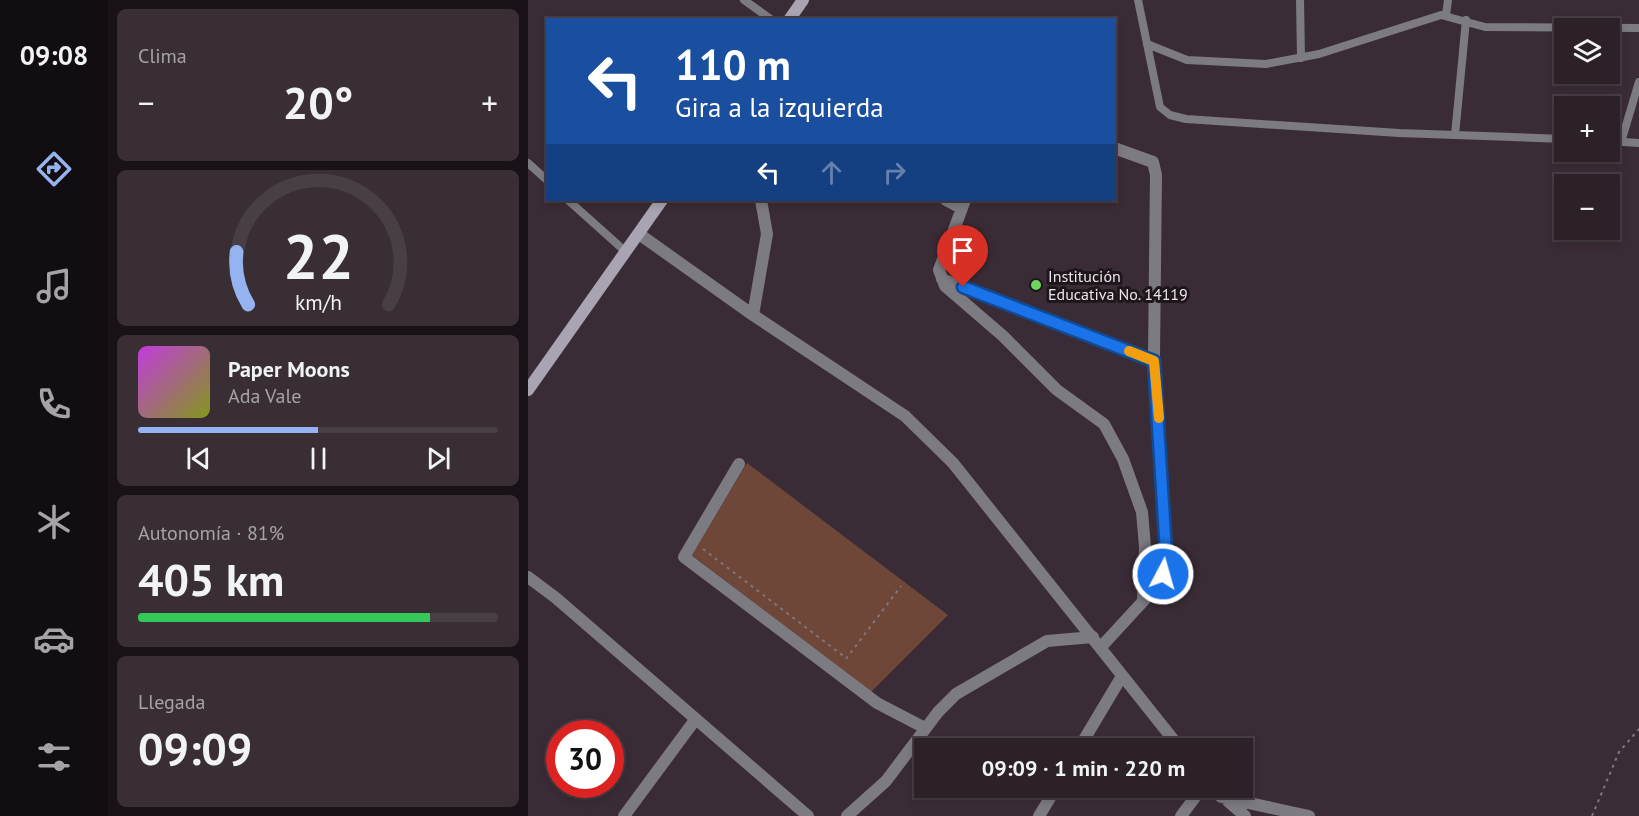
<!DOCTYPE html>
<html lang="es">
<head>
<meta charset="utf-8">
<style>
	:root { --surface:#2c2128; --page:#382e34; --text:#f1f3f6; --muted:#a6a3a8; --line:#483e45; --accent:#95b2f1 }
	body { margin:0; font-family:"PT Sans",sans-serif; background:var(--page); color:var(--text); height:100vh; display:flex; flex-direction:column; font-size:22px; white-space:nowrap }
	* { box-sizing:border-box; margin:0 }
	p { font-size:20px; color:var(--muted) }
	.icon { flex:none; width:33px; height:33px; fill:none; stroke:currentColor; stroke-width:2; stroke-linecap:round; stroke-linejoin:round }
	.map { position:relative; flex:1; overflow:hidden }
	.drawer { display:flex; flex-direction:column; gap:9px; padding:9px; background:#181216; width:420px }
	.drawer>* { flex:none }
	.guide { position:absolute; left:18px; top:18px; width:570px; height:183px; border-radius:0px; box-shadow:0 3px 9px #0003,0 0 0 2px var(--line); background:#1a4fa0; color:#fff; overflow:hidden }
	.controls { position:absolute; left:1026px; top:18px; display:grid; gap:12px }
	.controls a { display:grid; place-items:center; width:66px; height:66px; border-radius:0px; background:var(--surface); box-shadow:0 3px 9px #0003,0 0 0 2px var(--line); font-size:30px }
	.speed { position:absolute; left:18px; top:720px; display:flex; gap:12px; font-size:30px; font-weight:700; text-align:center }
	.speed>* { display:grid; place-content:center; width:78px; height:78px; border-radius:50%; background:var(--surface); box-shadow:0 3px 9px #0003,0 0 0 2px var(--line); line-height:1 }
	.speed .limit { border:9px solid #d22; background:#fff; color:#111 }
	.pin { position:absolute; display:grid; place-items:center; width:51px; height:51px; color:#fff; margin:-62px -26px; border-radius:50% 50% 50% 0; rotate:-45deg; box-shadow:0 0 6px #0007 }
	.pin .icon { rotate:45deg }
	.me { position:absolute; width:66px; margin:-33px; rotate:6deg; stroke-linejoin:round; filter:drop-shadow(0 0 4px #0008) }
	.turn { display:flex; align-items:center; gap:21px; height:126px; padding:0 30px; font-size:27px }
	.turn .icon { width:78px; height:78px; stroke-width:2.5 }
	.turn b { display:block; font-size:42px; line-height:51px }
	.lanes { display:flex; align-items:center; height:57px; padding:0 30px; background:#0003; justify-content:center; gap:30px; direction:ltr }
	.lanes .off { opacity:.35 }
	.big { font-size:45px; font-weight:800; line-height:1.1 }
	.drawer .card { flex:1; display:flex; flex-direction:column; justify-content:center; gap:9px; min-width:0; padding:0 21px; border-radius:9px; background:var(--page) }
	.drawer .dial { align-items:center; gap:0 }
	.dial svg { height:156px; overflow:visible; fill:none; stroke:var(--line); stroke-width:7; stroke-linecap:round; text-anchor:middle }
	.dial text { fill:var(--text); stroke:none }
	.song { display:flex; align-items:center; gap:18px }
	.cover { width:72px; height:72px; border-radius:9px; background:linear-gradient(135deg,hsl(290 70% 55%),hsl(70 70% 35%)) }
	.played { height:6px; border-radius:3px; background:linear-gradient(90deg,var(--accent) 50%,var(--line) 50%) }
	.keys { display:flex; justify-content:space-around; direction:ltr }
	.heat { display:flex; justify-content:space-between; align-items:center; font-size:33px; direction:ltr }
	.charge { height:9px; border-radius:4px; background:linear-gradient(90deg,#34c759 81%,var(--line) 0) }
	.trip { position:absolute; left:386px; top:738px; width:339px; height:60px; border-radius:0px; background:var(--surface); box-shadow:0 3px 9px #0003,0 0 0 2px var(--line); font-weight:800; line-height:60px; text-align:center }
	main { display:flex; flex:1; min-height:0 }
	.menu { display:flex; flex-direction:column; width:108px; justify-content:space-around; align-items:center; background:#120d10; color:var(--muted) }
	.menu .icon { width:42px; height:42px }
	.menu .selected { color:var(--accent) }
	.menu b { font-size:27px; color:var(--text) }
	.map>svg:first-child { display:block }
</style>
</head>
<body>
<main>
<nav class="menu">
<b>09:08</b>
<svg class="icon selected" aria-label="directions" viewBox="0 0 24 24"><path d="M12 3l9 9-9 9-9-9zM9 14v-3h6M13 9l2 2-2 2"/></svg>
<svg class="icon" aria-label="music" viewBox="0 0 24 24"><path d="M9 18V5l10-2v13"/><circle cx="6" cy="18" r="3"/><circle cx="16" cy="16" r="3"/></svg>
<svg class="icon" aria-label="phone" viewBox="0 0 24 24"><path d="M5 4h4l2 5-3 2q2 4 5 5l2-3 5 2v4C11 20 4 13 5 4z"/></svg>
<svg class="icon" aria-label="climate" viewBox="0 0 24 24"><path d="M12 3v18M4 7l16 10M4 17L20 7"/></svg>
<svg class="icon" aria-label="car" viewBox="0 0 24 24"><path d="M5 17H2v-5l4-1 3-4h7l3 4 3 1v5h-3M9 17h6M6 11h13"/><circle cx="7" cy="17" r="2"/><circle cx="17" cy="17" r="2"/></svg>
<svg class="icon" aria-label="filters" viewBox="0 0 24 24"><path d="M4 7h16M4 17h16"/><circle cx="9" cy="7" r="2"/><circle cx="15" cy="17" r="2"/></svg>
</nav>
<section class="drawer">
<div class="card"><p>Clima</p>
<div class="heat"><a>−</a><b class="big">20°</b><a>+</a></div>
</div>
<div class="card dial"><svg viewBox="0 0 100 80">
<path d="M14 69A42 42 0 1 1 86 69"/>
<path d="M14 69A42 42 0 0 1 8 42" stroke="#95b2f1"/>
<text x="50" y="56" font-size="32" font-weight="700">22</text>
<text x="50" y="72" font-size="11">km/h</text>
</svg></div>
<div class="card">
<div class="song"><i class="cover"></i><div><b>Paper Moons</b><p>Ada Vale</p></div></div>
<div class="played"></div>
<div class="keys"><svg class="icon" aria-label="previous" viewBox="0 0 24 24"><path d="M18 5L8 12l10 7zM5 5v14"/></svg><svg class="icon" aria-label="pause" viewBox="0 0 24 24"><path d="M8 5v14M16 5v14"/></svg><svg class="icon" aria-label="next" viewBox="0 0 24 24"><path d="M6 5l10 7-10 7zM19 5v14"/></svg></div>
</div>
<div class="card"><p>Autonomía · 81%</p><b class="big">405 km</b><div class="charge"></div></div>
<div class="card"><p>Llegada</p><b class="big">09:09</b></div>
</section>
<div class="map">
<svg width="1111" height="816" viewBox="0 0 1111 816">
	<rect width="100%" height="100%" fill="#3a2c36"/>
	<path fill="#6f4738" d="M219,463L420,615L343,692L164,555Z"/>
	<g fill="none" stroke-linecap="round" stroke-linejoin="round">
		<path stroke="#81757e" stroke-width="2" stroke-dasharray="3 4.5" stroke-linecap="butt" d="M175,549L318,658
			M318,659L373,586
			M1064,816L1091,752L1111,729"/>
		<path stroke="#7d7b82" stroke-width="8" d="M216,0L244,20
			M610,0L632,107L642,115L658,119L871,133L1036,139
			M772,0L773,58
			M918,15L920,0
			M619,44L659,60L738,64L791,54L913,15L957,27L1111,28
			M927,135L938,20
			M1082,141L1111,143
			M1093,142L1111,82
			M0,163L20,181
			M40,200L98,252"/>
		<path stroke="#7d7b82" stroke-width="12" d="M418,200L433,208
			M437,200L411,270L417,286L475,336L529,390L576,424L595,459L614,512L617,547L615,599
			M111,234L225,315L377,416L425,463L652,748
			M414,279L626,361
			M225,315L239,234L233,200
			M211,464L156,557L349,703L397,728
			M0,577L28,598L280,816
			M573,647L631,584L638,552L626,356L628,175L625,162L586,148
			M551,748L594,676
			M685,788L717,816
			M693,797L781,816
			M96,816L167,720
			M319,816L358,781L410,712L428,694L519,641L565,637
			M511,816L528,788
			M653,816L674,788"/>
		<path stroke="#a8a4b1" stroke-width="12" d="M261,20L275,0
			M0,390L134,200"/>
	</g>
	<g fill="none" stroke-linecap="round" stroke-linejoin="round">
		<defs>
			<path id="route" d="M435,287L626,361L638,552L635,574"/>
		</defs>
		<use href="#route" stroke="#114b97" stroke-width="15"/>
		<use href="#route" stroke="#1a73e8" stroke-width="10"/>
		<path stroke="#f59e0b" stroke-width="10" d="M601,351L626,361L631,418"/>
	</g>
	<circle fill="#6fd360" stroke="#1d161b" stroke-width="2" cx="508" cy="285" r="6"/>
	<g text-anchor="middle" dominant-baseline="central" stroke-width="6" stroke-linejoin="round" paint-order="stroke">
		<g font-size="16" fill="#eee4eb" stroke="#1d161b" text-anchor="start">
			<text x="520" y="276">Institución<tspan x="520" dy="18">Educativa No. 14119</tspan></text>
		</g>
	</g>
</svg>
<div class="controls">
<a><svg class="icon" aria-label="layers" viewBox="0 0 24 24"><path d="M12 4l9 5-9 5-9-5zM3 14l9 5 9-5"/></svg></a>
<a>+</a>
<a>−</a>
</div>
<div class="speed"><div class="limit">30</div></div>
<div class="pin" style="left:435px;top:287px;background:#d93025"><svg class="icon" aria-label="arrive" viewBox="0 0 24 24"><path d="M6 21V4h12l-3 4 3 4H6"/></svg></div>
<svg class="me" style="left:635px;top:574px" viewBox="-20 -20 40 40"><circle r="17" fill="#1a73e8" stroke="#fff" stroke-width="3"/><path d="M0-11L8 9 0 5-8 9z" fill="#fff"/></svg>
<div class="trip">09:09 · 1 min · 220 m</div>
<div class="guide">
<div class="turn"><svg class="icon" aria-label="left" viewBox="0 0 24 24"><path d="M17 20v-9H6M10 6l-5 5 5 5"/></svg><div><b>110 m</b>Gira a la izquierda</div></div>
<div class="lanes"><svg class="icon" aria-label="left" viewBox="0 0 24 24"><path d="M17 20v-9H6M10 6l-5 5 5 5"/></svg><svg class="icon off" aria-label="ahead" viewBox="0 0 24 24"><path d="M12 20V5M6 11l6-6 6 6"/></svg><svg class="icon off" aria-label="right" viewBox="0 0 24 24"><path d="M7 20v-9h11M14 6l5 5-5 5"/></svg></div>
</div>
</div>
</main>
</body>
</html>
